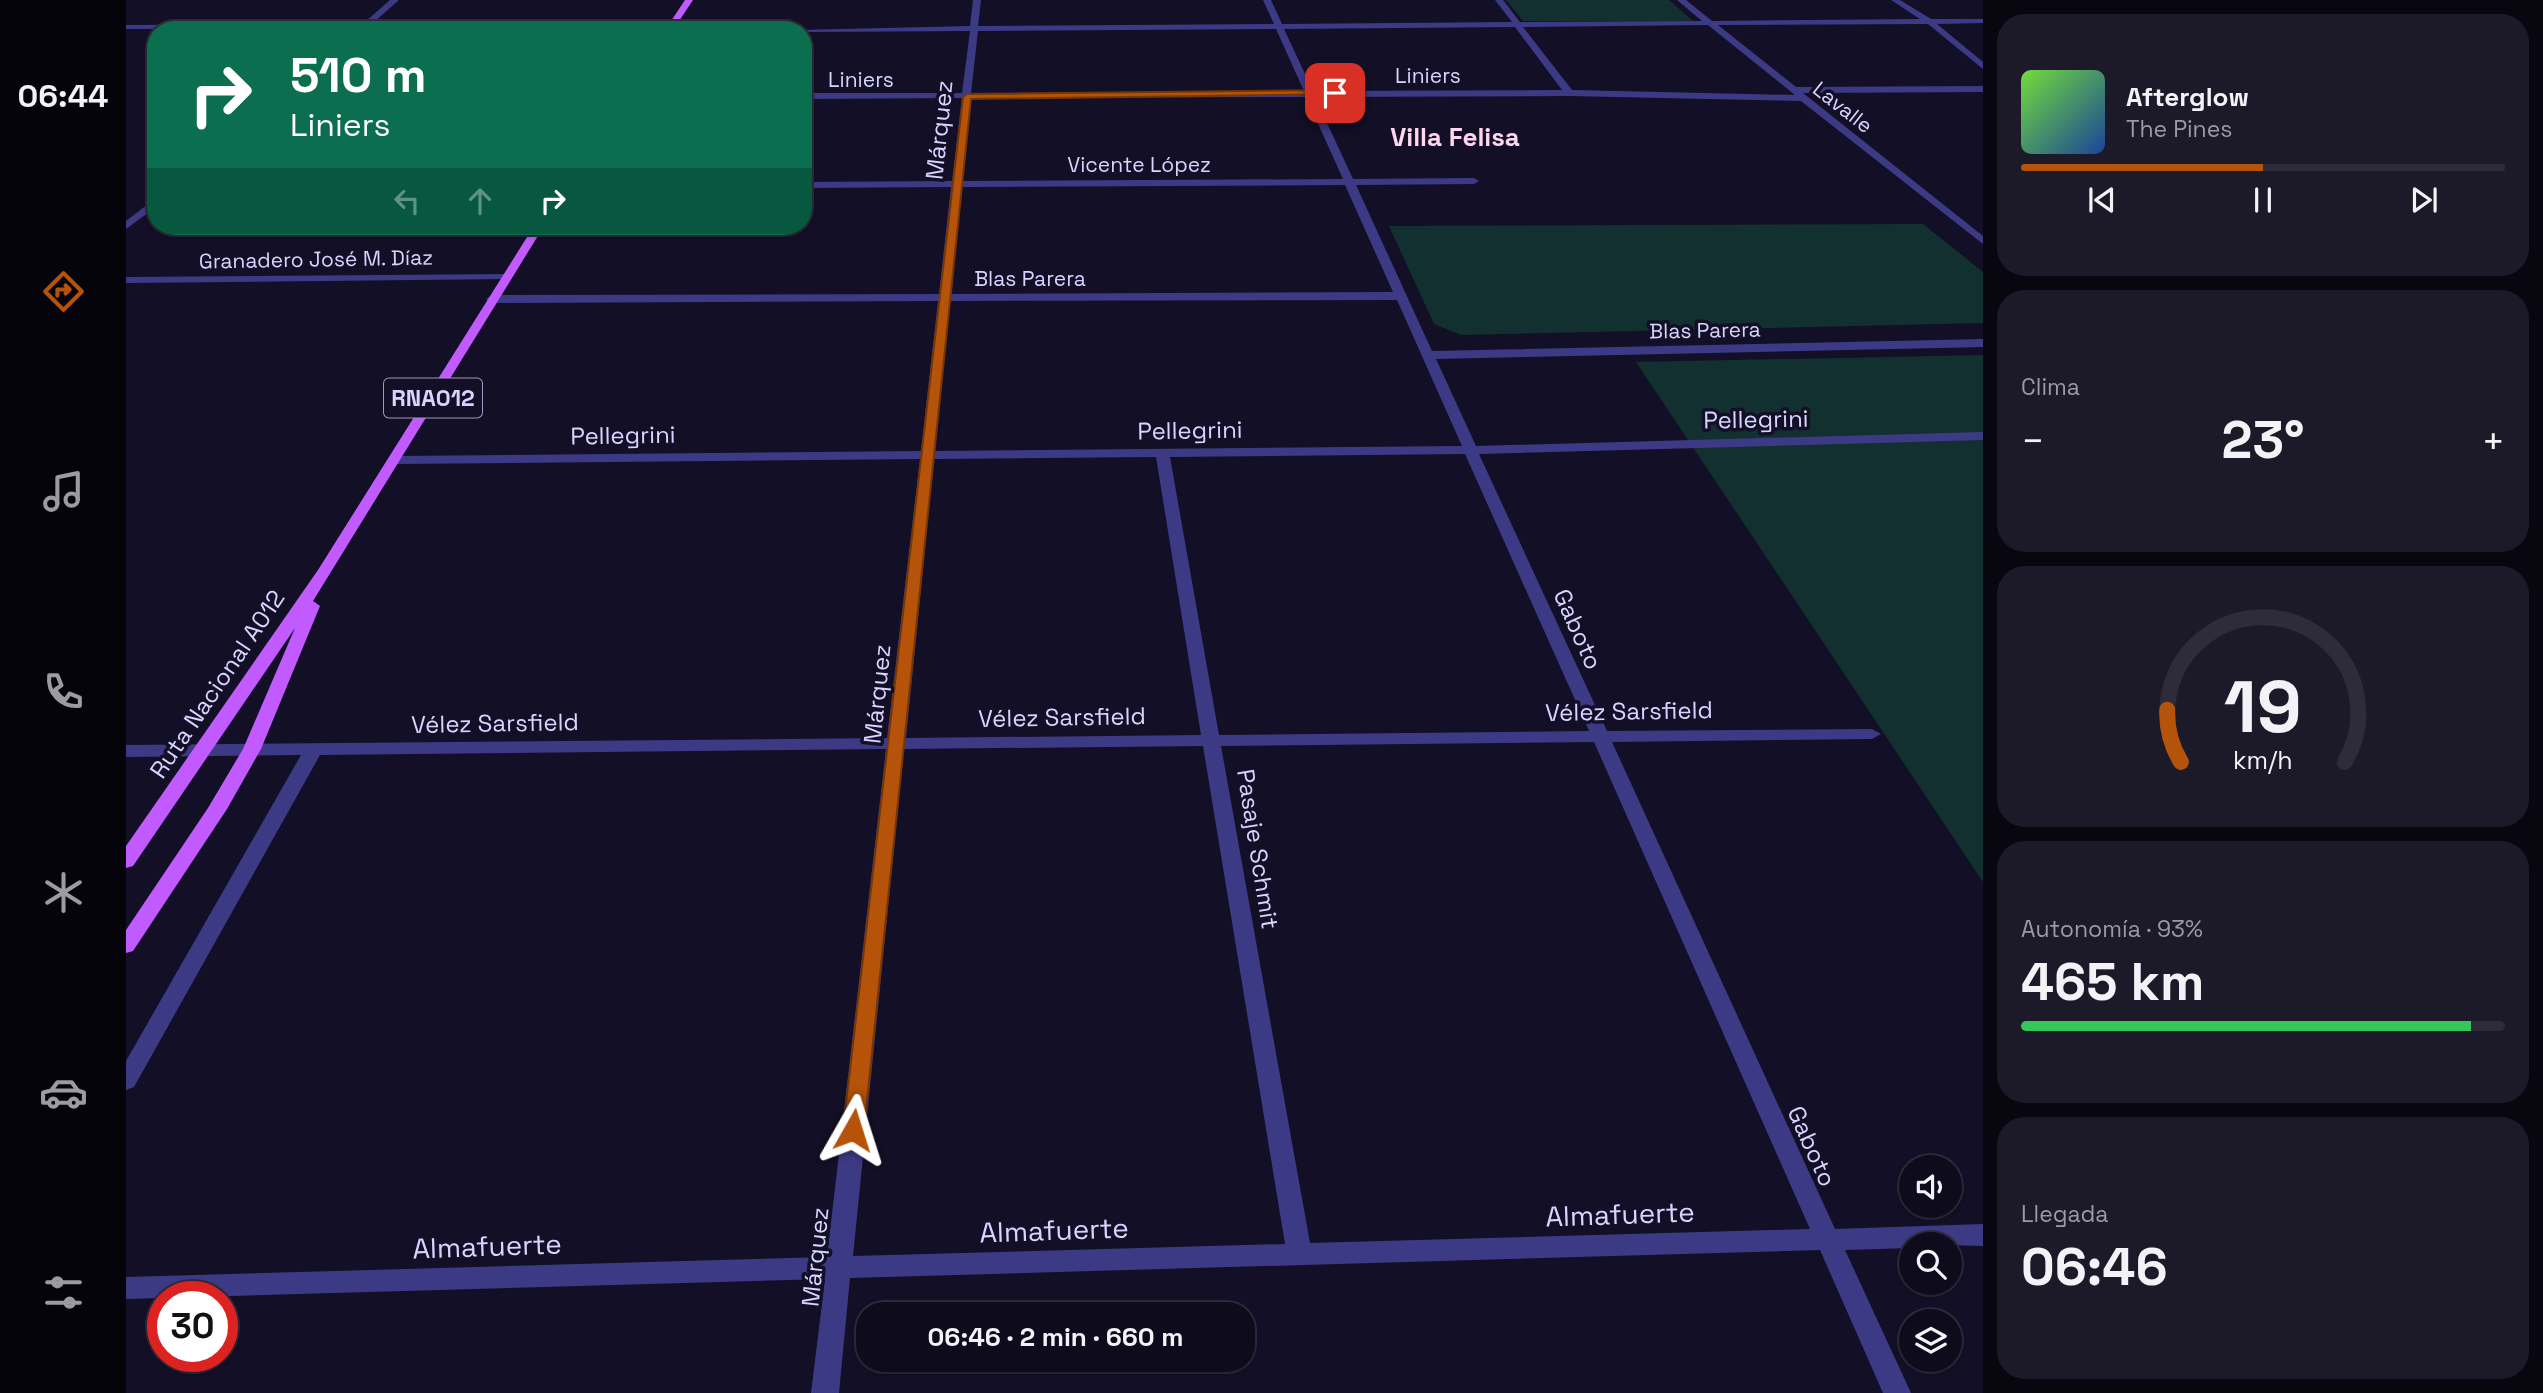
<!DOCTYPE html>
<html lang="es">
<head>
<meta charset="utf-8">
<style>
	:root { --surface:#0e0b1c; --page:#1c1929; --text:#f1f3f6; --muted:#9b9ba3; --line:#2e2b3b; --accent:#b45309 }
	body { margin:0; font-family:"Space Grotesk",sans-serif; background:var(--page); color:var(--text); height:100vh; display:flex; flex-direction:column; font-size:26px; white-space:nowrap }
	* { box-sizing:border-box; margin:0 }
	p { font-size:23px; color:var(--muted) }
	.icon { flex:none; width:38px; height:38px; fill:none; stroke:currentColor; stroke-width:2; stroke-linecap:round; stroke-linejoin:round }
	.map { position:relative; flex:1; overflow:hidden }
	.panel { display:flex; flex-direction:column; gap:14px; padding:14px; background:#08060f; width:560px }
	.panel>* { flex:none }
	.guide { position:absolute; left:21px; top:21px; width:665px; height:214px; border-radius:28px; box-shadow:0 2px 5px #0004,0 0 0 2px var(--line); background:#0b6e4f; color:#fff; overflow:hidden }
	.buttons { position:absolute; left:1773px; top:1155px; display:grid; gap:14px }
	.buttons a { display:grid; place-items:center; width:63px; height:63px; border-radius:50%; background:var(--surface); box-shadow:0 2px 5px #0004,0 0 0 2px var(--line); font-size:35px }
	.speed { position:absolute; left:21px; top:1281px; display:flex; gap:14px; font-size:35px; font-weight:700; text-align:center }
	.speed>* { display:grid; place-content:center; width:91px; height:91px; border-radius:50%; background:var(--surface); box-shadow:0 2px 5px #0004,0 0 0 2px var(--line); line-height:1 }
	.speed .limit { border:10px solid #d22; background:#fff; color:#111 }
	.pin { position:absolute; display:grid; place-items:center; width:60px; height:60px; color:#fff; margin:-30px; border-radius:14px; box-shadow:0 4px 10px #0006 }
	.me { position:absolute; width:77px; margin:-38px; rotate:6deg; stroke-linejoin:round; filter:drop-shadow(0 0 5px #0008) }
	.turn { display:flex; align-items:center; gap:24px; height:147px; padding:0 28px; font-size:32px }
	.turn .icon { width:91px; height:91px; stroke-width:2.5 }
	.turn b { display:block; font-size:49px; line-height:60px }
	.lanes { display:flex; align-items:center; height:66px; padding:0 28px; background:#0003; justify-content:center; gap:35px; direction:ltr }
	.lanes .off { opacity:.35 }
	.big { font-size:52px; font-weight:800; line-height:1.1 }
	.panel .tile { flex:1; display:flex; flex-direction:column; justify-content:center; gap:10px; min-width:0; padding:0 24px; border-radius:28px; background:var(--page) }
	.panel .dial { align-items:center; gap:0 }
	.dial svg { height:182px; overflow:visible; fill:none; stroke:var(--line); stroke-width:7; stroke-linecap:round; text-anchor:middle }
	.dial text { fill:var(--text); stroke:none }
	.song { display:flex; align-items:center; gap:21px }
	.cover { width:84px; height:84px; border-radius:10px; background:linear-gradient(135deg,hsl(100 70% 55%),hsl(220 70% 35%)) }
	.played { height:7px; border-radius:4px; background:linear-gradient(90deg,var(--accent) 50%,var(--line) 50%) }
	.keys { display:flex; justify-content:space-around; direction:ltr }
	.heat { display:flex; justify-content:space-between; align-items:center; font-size:38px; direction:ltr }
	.charge { height:10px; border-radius:5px; background:linear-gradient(90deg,#34c759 93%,var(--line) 0) }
	.trip { position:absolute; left:730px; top:1302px; width:399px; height:70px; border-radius:28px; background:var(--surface); box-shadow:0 2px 5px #0004,0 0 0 2px var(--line); font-weight:800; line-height:70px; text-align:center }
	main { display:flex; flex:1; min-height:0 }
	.menu { display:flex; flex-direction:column; width:126px; justify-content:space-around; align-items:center; background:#06040b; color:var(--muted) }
	.menu .icon { width:49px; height:49px }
	.menu .on { color:var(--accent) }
	.menu b { font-size:32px; color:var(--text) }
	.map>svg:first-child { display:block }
</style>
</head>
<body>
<main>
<nav class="menu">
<b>06:44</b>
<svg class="icon on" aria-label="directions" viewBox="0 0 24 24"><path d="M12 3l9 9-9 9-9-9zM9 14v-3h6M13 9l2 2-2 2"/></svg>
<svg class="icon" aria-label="music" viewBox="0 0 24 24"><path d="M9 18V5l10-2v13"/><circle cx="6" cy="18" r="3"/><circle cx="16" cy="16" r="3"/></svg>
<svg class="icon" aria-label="phone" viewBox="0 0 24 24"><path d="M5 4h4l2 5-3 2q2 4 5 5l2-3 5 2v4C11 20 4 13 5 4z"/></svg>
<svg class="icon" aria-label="climate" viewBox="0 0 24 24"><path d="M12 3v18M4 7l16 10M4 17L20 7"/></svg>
<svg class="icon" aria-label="car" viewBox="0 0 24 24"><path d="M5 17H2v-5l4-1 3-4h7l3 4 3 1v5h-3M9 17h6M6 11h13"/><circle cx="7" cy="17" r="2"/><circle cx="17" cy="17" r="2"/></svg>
<svg class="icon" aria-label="filters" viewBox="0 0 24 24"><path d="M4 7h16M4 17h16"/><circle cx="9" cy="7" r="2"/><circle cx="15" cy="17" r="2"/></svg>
</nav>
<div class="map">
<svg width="1857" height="1393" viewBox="0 0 1857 1393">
	<rect width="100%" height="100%" fill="#130f26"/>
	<path fill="#12302f" d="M1380,0H1543L1567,21H1397Z
		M1797,224L1857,272V323L1335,335L1308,324L1263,226Z
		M1857,355V882L1510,362Z"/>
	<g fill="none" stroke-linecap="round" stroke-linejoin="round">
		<path fill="#3d3a85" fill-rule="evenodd" d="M239,24L242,28L0,29V25Z"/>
		<path fill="#3d3a85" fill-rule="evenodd" d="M264,0H273L239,30H230Z
			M847,0H855L852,26L1148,24L1137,0H1145L1156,24L1386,22L1369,0H1377L1394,22L1576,21L1551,0H1560L1586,21L1794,19L1765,0H1774L1805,19H1857V23L1811,24L1857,62V69L1802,24L1592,25L1670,87L1857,86V92L1677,93L1857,236V244L1675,101L1443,96L1189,97L1227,179L1348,178L1353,181L1348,184L1230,185L1306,351L1857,339V347L1310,359L1350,446L1857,432V440L1353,454L1481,731L1746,729L1755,734L1746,739L1486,742L1709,1229L1857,1224V1246L1785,1244V1248L1719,1250L1785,1393H1757L1694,1250L724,1278L713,1393H685L699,1279L0,1299V1277L701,1257L760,749L194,755L8,1087L0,1090V1061L175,755L0,757V745L761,738L794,459L270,464L263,460L270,456L795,451L812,301L366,303L360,299L366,295L813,294L825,187L677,188V182L826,181L836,98L677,99V93H836L844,31L677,32V30H673L844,26ZM1582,25L1669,95L1446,90L1397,27ZM1389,27L1436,90L1187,91L1158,29ZM1150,29L1178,91L845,93L852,31ZM1180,97L1217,179L836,181L845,98ZM1219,185L1267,292L825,294L836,187ZM1271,300L1336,446L809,451L824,301ZM1339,454L1463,731L1093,735L1044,457ZM1030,457L1075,735L780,738L808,459ZM1468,742L1684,1229L1184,1243L1095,746ZM1077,746L1159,1244L727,1256L778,749Z
			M30,198V207L0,229V221Z
			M384,274L386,276L380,279L0,283V277Z"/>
		<path fill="#c25bff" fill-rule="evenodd" d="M559,0H567L547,30H539Z
			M408,226H418L187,601L194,606L135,749L101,809L7,951L0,953V930L82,808L117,749L169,628L7,866L0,868V846L192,570Z"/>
	</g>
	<path fill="#b45309" stroke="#753606" stroke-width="2" d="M1209,90L1212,94L845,99L738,1130L735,1136L727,1138L720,1136L717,1130L837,97L841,94Z"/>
	<g text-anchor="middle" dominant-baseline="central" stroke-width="7" stroke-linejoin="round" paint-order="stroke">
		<g font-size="21" fill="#d9d4ff" stroke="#130f26">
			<text x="1302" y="75">Liniers</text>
			<text x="735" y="79">Liniers</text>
			<text transform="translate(1717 107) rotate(38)">Lavalle</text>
			<text x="1013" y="164">Vicente López</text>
			<text transform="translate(190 259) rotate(-1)">Granadero José M. Díaz</text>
			<text x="904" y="278">Blas Parera</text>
			<text transform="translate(1579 330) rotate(-1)">Blas Parera</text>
		</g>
		<rect fill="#130f26" stroke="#9e99be" stroke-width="2" x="258" y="378.5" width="98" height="39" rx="5"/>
		<g font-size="23" font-weight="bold" fill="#d9d4ff">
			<text x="307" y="398">RNA012</text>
		</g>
		<g font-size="24" fill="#d9d4ff" stroke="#130f26">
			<text transform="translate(813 130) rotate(-84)">Márquez</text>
			<text transform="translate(1630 419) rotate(-1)">Pellegrini</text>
			<text transform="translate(1064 430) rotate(-1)">Pellegrini</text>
			<text transform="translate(497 435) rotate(-1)">Pellegrini</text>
			<text transform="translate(1452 629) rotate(66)">Gaboto</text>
			<text transform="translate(91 684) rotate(-56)">Ruta Nacional A012</text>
			<text transform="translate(751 694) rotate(-84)">Márquez</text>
			<text transform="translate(1503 711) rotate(-1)">Vélez Sarsfield</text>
			<text transform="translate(936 717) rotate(-1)">Vélez Sarsfield</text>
			<text transform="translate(369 723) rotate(-1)">Vélez Sarsfield</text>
			<text transform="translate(1132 849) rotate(81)">Pasaje Schmit</text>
			<text transform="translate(1686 1146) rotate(66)">Gaboto</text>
			<text transform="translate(689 1257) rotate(-84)">Márquez</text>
		</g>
		<g font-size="26" font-weight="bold" fill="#ffd6f0" stroke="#130f26">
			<text x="1329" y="137">Villa Felisa</text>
		</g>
		<g font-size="28" fill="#d9d4ff" stroke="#130f26">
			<text transform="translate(1494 1214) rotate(-2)">Almafuerte</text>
			<text transform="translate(928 1230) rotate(-2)">Almafuerte</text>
			<text transform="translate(361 1246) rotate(-2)">Almafuerte</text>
		</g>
	</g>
</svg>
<div class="buttons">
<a><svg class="icon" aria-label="sound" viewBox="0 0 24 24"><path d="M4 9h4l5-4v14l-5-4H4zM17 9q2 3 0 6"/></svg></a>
<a><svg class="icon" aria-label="search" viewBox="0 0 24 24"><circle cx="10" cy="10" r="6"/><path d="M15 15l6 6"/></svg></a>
<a><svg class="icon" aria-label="layers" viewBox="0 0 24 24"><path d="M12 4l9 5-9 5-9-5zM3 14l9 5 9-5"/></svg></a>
</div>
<div class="speed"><div class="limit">30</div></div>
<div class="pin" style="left:1209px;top:93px;background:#d93025"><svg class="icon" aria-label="arrive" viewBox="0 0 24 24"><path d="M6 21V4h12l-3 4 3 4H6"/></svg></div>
<svg class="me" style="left:727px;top:1130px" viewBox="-20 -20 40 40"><path d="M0-17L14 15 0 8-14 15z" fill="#b45309" stroke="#fff" stroke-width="4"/></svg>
<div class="trip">06:46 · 2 min · 660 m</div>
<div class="guide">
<div class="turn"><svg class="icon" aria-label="right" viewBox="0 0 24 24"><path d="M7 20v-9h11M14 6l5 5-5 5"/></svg><div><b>510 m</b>Liniers</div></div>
<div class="lanes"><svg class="icon off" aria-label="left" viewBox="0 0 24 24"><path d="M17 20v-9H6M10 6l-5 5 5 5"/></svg><svg class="icon off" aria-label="ahead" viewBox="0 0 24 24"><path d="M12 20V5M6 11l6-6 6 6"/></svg><svg class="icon" aria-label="right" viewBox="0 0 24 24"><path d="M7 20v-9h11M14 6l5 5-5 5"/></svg></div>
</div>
</div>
<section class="panel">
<div class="tile">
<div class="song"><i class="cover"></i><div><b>Afterglow</b><p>The Pines</p></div></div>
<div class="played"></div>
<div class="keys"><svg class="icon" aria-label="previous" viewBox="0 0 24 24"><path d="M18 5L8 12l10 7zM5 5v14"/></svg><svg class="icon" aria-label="pause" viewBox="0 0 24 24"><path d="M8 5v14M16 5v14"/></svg><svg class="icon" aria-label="next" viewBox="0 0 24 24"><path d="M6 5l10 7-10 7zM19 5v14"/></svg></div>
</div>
<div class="tile"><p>Clima</p>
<div class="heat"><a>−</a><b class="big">23°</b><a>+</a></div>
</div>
<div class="tile dial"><svg viewBox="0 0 100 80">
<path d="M14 69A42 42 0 1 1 86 69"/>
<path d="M14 69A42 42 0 0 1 8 46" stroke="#b45309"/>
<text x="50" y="56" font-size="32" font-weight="700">19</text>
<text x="50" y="72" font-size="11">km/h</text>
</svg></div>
<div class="tile"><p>Autonomía · 93%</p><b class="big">465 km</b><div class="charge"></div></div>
<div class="tile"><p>Llegada</p><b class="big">06:46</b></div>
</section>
</main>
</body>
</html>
